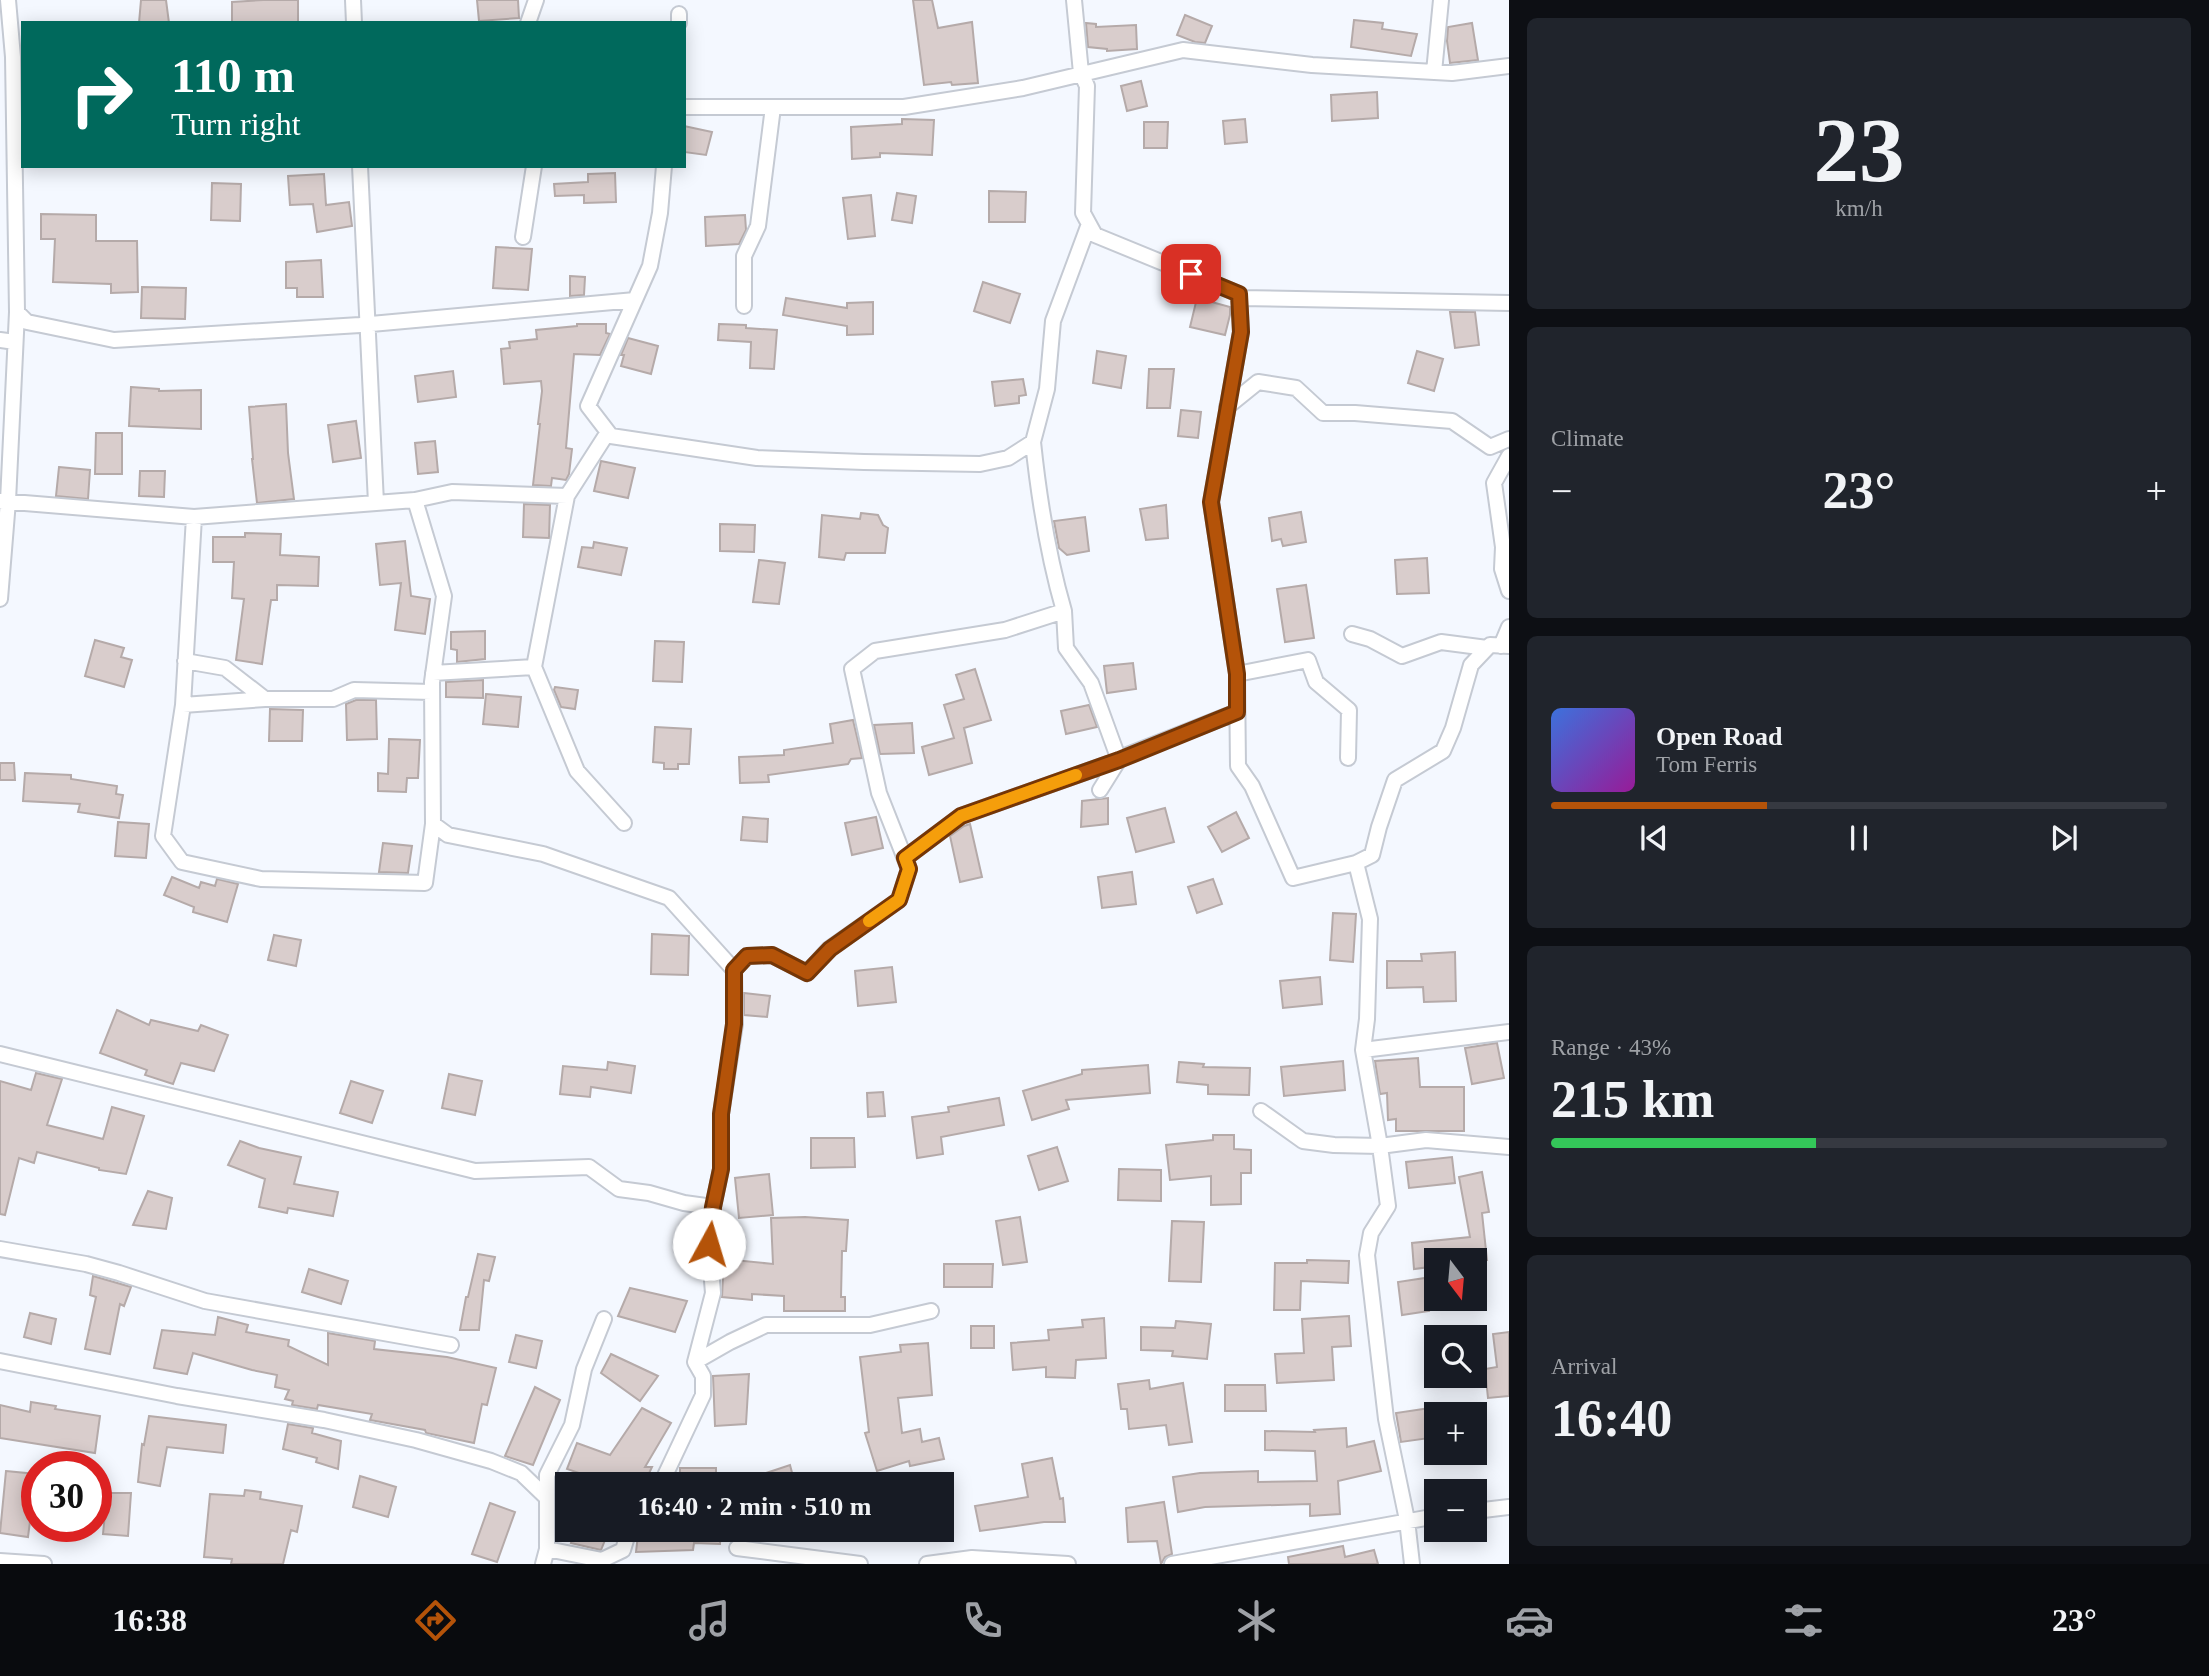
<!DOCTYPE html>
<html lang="en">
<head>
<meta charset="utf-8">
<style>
	:root { --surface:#171b24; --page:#20242c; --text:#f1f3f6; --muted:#9ea1a6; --line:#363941; --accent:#b45309 }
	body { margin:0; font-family:"Times New Roman",serif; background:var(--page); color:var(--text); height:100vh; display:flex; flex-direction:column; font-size:26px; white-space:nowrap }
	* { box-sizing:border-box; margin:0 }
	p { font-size:23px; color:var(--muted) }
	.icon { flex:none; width:38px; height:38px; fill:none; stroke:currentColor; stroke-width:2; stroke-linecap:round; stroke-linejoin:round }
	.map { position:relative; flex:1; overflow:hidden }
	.sheet { display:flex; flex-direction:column; gap:18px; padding:18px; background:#0d0f14; width:700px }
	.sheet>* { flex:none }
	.guide { position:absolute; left:21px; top:21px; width:665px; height:147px; border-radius:0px; box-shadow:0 4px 18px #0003; background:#00695c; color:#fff; overflow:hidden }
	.needle { width:46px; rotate:164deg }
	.tools { position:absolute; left:1424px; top:1248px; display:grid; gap:14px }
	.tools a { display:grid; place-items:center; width:63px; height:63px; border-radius:0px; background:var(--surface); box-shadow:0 4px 18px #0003; font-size:35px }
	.speed { position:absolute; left:21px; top:1451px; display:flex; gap:14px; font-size:35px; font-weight:700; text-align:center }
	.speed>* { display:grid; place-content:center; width:91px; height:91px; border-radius:50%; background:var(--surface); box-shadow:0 4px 18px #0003; line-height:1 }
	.speed .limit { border:10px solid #d22; background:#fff; color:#111 }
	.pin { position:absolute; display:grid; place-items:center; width:60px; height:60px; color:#fff; margin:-30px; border-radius:14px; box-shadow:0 4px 10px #0006 }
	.me { position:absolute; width:77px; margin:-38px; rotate:6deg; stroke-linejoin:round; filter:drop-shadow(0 0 5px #0008) }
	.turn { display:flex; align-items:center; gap:24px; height:147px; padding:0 35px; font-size:32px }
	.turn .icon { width:91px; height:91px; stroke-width:2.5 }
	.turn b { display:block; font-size:49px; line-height:60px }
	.big { font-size:52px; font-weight:800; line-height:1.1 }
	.sheet .widget { flex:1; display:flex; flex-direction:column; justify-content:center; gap:10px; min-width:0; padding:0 24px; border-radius:10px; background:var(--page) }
	.sheet .dial { align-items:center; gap:0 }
	.dial b { font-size:91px; line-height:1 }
	.song { display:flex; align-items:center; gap:21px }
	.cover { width:84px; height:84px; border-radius:10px; background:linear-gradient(135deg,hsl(220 70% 55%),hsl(300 70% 35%)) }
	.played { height:7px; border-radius:4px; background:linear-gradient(90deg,var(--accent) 35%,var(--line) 35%) }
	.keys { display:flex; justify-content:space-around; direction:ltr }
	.heat { display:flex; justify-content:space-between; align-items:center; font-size:38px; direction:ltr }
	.charge { height:10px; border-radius:5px; background:linear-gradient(90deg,#34c759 43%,var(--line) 0) }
	.trip { position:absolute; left:555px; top:1472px; width:399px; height:70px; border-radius:0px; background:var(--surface); box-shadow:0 4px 18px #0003; font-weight:800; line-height:70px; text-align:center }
	.tabs { display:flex; height:112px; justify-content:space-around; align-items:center; background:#090b0e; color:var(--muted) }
	.tabs .icon { width:49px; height:49px }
	.tabs .on { color:var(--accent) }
	.tabs b { font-size:32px; color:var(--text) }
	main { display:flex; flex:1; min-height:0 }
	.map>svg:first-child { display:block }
</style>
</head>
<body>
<main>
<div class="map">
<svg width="1509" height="1564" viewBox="0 0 1509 1564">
	<rect width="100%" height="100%" fill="#f4f8ff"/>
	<path fill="#d9cdcc" stroke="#b5aaa9" stroke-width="2" d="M141,0H166L169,23H139Z
		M263,0H298V23H232V2Z
		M477,0H518L519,18L479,21Z
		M913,0H932L938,28L972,22L978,83L952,85L951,82L924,85Z
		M1185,15L1212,26L1205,43L1195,42L1177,35Z
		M1354,20L1383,23L1382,29L1417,34L1411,56L1351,47Z
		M1086,23L1096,24V27L1136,25L1137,49L1107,51V49L1088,47Z
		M1472,23L1478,60L1450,63L1447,41L1448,27Z
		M1141,81L1147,106L1127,111L1121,86Z
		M1377,92L1378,118L1332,121L1331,95Z
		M902,119L934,120L932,155L880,153V157L852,159L851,127L902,124Z
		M1245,119L1247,142L1225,144L1223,121Z
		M1144,122H1168L1167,148H1144Z
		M684,126L712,132L706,155L684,152Z
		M615,173L616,202L584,203V195L555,196L554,184L588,182V174Z
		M324,174L326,205L349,202L352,226L317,232L313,204L290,205L288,176Z
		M212,183L241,184L240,221L211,220Z
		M989,191L1026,192L1025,222H989Z
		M897,193L916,196L912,223L892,220Z
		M871,195L875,236L848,239L843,198Z
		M41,214L96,215V241H137L138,292L111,293V284L53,282L55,239H41Z
		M745,215L746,230L739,244L706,246L705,217Z
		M496,247L532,249L528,290L493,288Z
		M321,260L323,297H297V288H286V262Z
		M570,276L585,277L584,295L570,296Z
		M983,282L1020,294L1010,323L974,311Z
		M142,287L186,288L185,319L141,318Z
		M786,298L847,308V303L873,302V334L847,335V326L783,315Z
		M1197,298L1230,307V315L1225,335L1190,327Z
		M1450,312H1475L1479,345L1455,348Z
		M577,324H606V333L610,334L600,355L574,354L566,448L572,449L569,474L566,480L552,478L551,486L533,485L540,424H538L542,391L541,381L504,384L501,349L510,348L509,342L537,339L536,330L577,326Z
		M719,324L746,325V328L777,330L774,369L750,368L751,342L718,340Z
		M628,338L658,346L651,374L621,366L624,355H621Z
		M1097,351L1126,356L1121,388L1093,383Z
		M1417,351L1443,359L1434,391L1408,383Z
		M1149,369H1174L1170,408H1147Z
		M453,371L456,397L418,402L415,376Z
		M1023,379L1026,395L1019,396V403L995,406L992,382Z
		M131,387L159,389V391L201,390V429L129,426Z
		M286,404L288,453L294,499L257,503L252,459H253L249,407Z
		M1181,410L1201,412L1198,438L1178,436Z
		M356,421L361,458L333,462L328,425Z
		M96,433H122V474H95Z
		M435,441L438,472L418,474L415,443Z
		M601,461L635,468L628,498L594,491Z
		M59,467L90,470L88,499L56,496Z
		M140,471H165L164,497L139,496Z
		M524,504L550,505L549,538L523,537Z
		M1166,505L1168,538L1146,540L1140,509Z
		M1301,512L1306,542L1283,546L1281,539L1272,541L1269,518Z
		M861,513L878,515L883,525L888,528L885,553H846L844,560L819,557L822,515L860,519Z
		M1085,517L1089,551L1067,555L1059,548L1054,521Z
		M720,524L755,525L754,552L720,551Z
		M245,533L281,534L280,555L319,557L318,586L277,585V600H271L262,664L236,660L244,599L232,598L234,562H213V537H245Z
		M405,541L411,596L430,599L425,634L395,630L401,583L380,585L376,544Z
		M594,542L627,548L621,575L578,567L582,547L593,548Z
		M1427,558L1429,593L1397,594L1395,560Z
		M759,560L785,563L779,604L753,602Z
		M1306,585L1314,638L1285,642L1277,589Z
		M485,631V659L457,662V650L451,649V632Z
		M95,640L124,648L121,657L132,660L124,687L85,676Z
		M655,641L684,642L682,682L653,681Z
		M1133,663L1136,689L1107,693L1104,666Z
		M975,669L991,720L964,728L972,763L929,775L922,747L954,738L944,705L964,699L956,675Z
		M483,680V698L446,697V682Z
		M555,687L578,690L575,709L561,707L554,690Z
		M486,694L521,697L518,727L483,724Z
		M356,700H376L377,739L347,740L346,704Z
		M1089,705L1097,727L1066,734L1061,711Z
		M270,709L303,710L302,741H269Z
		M853,720L862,758L851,759L848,764L768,775L769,782L740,783L739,757L784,755V750L833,743L830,724Z
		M912,723L914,753L880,754L874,725Z
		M655,727L691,729L689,764H678V769H664V763L653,762Z
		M389,739L420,740L418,778H407L406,792L378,791V773L388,774Z
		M0,763H14L15,780H0Z
		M25,773L71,775V779L117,786L116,794L123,795L119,818L78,812L80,804L23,801Z
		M1108,798V824L1081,827L1082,801Z
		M1165,808L1174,842L1136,852L1127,818Z
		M1236,812L1249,838L1222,852L1208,827Z
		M743,817L768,819L767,842L741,840Z
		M876,817L883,848L852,855L845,823Z
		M118,822L149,824L146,858L115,856Z
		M970,824L982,877L960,882L950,836L964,826Z
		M383,843L412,846L408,873L379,872Z
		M1132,872L1136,904L1102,908L1098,877Z
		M172,877L199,888L201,882L215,886L217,879L238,884L227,922L193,912L194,907L164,895Z
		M1213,879L1222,904L1197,913L1188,887Z
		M1333,913L1356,914L1353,962L1330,960Z
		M652,934L689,936L688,975L651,974Z
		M274,935L301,940L296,966L268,960Z
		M1455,952L1456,1001L1424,1002L1423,987L1387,988V961H1422L1421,954Z
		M892,967L896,1002L858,1006L855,971Z
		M1320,977L1322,1004L1283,1008L1280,981Z
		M744,993L770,996L767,1017L744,1015Z
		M117,1010L149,1025L151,1020L198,1031L201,1025L228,1035L214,1071L181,1063L173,1084L145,1075L147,1070L100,1053Z
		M1497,1043L1504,1078L1472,1084L1465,1048Z
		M1418,1058L1420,1087H1464V1131H1396V1119L1388,1120L1387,1093L1380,1094L1375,1061Z
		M1343,1061L1345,1090L1284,1096L1281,1067Z
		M608,1062L635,1066L631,1093L591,1087L590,1097L560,1094L563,1066L607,1070Z
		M1179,1062L1204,1064L1203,1067L1250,1068L1249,1095L1208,1094V1085L1177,1082Z
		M1148,1065L1150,1093L1066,1100L1069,1109L1032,1120L1023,1091L1082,1074V1070Z
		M36,1073L62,1079L47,1125L103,1139L112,1107L144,1116L126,1174L99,1170V1168L37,1152L34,1163L19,1158L5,1215L0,1214V1081L31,1090Z
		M449,1074L482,1081L475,1115L442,1108Z
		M351,1081L383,1091L372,1123L340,1113Z
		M883,1092L885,1116L868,1117L867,1093Z
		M999,1098L1004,1125L941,1137L943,1154L917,1158L912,1117L949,1112L948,1107Z
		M1213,1135H1234V1149L1251,1150V1173H1241V1204L1211,1205V1176L1170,1180L1166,1145L1213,1140Z
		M811,1138H854L855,1167L811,1168Z
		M240,1141L259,1148L301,1157L294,1184L338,1192L333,1216L288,1208L287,1213L259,1207L265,1179L228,1165Z
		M1057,1147L1068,1181L1039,1190L1028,1156Z
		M1452,1157L1455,1183L1409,1188L1406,1162Z
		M1119,1169L1161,1170V1201L1118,1200Z
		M1482,1172L1489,1212L1482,1213L1487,1260H1437V1266L1414,1269L1412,1243L1470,1237L1459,1177Z
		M769,1174L773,1215L739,1218L735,1178Z
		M148,1191L172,1198L166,1229L133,1225Z
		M805,1217L848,1220L846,1251H842L841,1297H845V1311H784V1296L752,1294V1300L722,1297L724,1259L773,1264L771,1218Z
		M1020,1217L1027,1262L1003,1265L996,1221Z
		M1172,1221L1204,1222L1201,1282L1169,1281Z
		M478,1254L495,1257L489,1281L484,1280L479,1330H460L466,1297H468Z
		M1307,1260L1349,1261L1348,1283L1301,1281L1300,1310H1274L1275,1263H1307Z
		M944,1264H993L992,1287H944Z
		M309,1269L348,1281L341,1304L302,1292Z
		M93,1276L131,1287L124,1306L120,1304L110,1354L85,1349L96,1297L90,1295Z
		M1425,1278L1429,1311L1402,1315L1398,1282Z
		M630,1288L687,1301L675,1332L618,1316Z
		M30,1313L56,1319L51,1344L24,1337Z
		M1349,1316L1351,1346L1332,1347L1334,1380L1277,1383L1275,1354L1304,1353L1302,1319Z
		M218,1317L248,1325L246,1332L289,1340L288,1346L328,1365V1333L375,1341L374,1349L447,1357L496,1368L487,1405L482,1404L474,1443L426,1433L425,1430L370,1420L372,1414L318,1405L317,1409L292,1405L293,1401L285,1399L289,1390L275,1387L277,1375L252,1370L193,1353L187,1374L154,1368L162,1330L215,1335Z
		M1104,1318L1106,1358L1076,1360L1075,1378L1046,1377V1367L1013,1370L1011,1343L1049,1340L1048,1330L1083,1327L1082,1320Z
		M1176,1321L1211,1324L1207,1359L1172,1356L1173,1351L1141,1350V1327L1175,1328Z
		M971,1326H994V1348H971Z
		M1509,1332V1396L1488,1398L1485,1369L1497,1367L1493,1334Z
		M516,1335L542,1341L536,1368L509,1362Z
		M928,1343L932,1395L898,1398L902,1433L920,1429L922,1442L939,1438L944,1459L910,1466L909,1461L877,1471L865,1433L869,1432L860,1357L901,1352L900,1345Z
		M611,1354L658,1376L640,1401L601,1373Z
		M749,1374L746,1424L715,1426L713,1376Z
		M1149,1380L1150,1389L1183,1383L1192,1442L1169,1445L1166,1425L1129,1429L1127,1409H1121L1118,1384Z
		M1225,1385H1265L1266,1411H1225Z
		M535,1387L560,1400L533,1465L505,1456Z
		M31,1402L56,1406L55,1409L100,1416L95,1453L0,1438V1405L30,1412Z
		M1437,1407V1437L1401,1442L1396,1413Z
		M642,1408L671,1423L645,1467H652L644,1484H611L567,1469L577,1443L610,1455Z
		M149,1416L226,1425L223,1453L167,1447L160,1486L138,1482L142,1444L144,1445Z
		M288,1424L313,1428L312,1433L341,1441L338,1469L316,1462L317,1458L283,1449Z
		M1346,1428L1347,1447L1374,1441L1381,1471L1338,1481L1340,1514L1310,1516V1504L1205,1507L1178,1512L1173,1477L1200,1473L1258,1471V1482L1317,1481L1315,1451L1265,1450V1431L1315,1432L1314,1430Z
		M1052,1458L1060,1499L1063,1498L1065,1522H1044L980,1531L975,1506L1028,1497L1022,1464Z
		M790,1465L795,1484H742V1481Z
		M680,1468H716V1484H680Z
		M6,1471L36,1474L28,1537L0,1533Z
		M360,1476L396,1487L388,1517L353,1507Z
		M245,1490L261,1492L260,1499L302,1506L297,1532L291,1530L283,1564H231L232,1559L204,1557L210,1494L244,1496Z
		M107,1493H131L128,1536L103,1534Z
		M1164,1502L1172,1554L1165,1557L1161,1564L1157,1541L1128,1542L1126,1508Z
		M490,1503L515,1512L497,1562L472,1554Z
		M576,1530H609L601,1550L571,1543Z
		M646,1530H721L720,1544L694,1543L693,1550L636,1552L638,1535L646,1536Z
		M1343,1546L1345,1557L1374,1550L1378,1564H1289L1288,1557Z"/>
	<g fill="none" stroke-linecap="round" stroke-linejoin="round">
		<defs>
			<path id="street" d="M353,0L354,23
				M1074,0L1081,73L1087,86L1083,213L1095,235L1239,294L1241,332L1211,502L1237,674L1238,766L1252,786L1293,878L1356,863L1370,919L1367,1019L1363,1050L1380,1146L1388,1206L1371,1233L1367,1255L1386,1419L1407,1520L1412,1564
				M528,23L536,0
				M679,23V14
				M1434,72L1441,0
				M684,107H904L1023,88L1183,50L1312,65L1452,73L1509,66
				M360,166L376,503
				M664,166L660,213L650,266L588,406L611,436L757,458L864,462L980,464L1008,458L1033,442C1039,499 1048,556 1064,611L1005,630L875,651L852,669L879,793L909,869L899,900L829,949L807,973L772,955L747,956L734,970
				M523,237L534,166
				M1239,298L1509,303
				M744,306V256L758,226L773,107
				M17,312L27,322L114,340L360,325L635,300
				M0,340L15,342
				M1227,407L1258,382L1296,388L1323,413H1355L1452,421L1490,447L1509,439
				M608,432L567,496L534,667L577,771L624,823
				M1033,442L1047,389L1053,321L1089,224
				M1509,456L1494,483L1503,547L1502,569L1509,591
				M0,501L194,517L415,500L452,492L567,496
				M194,517L183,705L163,836L182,862L261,879L425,883L433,824L432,682L444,596L415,500
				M0,599L8,501L17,312L13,57L8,0
				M1352,634L1370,639L1402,656L1441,642L1487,648
				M1501,646L1509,627
				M185,661L225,668L265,699
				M433,673L534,667
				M1237,674L1308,660L1316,682L1349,710L1348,758
				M183,705L265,699H333L354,690L432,692
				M1100,790L1120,758L1237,712
				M905,858L961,816L1119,760L1091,683L1066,648L1064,611
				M1356,863L1372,855L1379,827L1395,780L1443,751L1453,728L1471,665L1490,645L1509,646
				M1363,1050L1509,1032
				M0,1054L475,1171L589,1167L619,1189L649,1193L684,1203L713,1207L721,1169V1114L735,1024L734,970L669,898L543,854L448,835L433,824
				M1261,1111L1303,1141L1334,1145L1380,1146L1426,1140L1509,1147
				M713,1207L709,1243L713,1293L695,1362L730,1342L766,1325H870L931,1311
				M0,1249L86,1264L119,1273L205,1301L451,1345
				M0,1361L177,1396L324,1420L416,1440L491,1461L521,1473L547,1498
				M661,1484L703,1395V1376L695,1362
				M1475,1511L1509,1507
				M737,1548L860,1564
				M547,1549L602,1560L623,1550L629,1530
				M0,1561L44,1564
				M543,1564L547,1549V1475L572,1425L584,1369L604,1319
				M927,1564L972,1558L1068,1564
				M1172,1564L1437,1516"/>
		</defs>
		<use href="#street" stroke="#c5cad3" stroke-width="18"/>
		<use href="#street" stroke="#fff" stroke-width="14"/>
	</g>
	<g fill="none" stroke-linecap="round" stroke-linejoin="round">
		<defs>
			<path id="route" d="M709,1244L713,1207L721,1169V1114L734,1024V970L747,956L772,955L807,973L830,949L899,900L909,869L905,858L961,816L1119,760L1237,712V674L1211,502L1241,332L1239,294L1191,274"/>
		</defs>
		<use href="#route" stroke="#753606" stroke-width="18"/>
		<use href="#route" stroke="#b45309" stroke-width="12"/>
		<path stroke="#f59e0b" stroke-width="12" d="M869,921L899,900L909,869L905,858L961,816L1076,775"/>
	</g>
</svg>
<div class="tools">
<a><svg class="needle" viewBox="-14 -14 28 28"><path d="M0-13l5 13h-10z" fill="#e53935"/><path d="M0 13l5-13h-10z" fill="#9ea1a6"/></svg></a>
<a><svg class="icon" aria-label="search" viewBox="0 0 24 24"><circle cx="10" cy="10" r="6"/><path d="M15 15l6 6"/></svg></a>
<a>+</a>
<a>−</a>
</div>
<div class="speed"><div class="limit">30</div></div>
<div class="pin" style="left:1191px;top:274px;background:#d93025"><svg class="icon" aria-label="arrive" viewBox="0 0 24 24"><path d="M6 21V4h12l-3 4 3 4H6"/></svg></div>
<svg class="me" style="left:709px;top:1244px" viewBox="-20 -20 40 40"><circle r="19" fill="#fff"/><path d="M0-13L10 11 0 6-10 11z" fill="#b45309"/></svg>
<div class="trip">16:40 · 2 min · 510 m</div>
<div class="guide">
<div class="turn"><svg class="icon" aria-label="right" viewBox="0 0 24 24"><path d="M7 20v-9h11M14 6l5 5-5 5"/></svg><div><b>110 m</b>Turn right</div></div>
</div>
</div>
<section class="sheet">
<div class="widget dial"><b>23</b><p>km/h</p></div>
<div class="widget"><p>Climate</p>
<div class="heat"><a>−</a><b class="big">23°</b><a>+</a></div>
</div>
<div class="widget">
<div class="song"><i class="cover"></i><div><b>Open Road</b><p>Tom Ferris</p></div></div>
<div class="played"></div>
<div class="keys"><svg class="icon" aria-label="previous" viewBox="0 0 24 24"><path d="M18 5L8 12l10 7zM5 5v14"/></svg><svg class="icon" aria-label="pause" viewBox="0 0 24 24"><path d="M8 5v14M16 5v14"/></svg><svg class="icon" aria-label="next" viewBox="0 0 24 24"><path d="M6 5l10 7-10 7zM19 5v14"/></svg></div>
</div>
<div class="widget"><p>Range · 43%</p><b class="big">215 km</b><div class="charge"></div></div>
<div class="widget"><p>Arrival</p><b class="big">16:40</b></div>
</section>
</main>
<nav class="tabs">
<b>16:38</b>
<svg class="icon on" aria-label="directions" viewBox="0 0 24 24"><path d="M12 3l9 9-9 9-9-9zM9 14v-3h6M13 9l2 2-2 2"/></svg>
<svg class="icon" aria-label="music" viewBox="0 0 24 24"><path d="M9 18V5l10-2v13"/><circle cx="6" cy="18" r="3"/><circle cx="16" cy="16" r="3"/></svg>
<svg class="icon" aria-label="phone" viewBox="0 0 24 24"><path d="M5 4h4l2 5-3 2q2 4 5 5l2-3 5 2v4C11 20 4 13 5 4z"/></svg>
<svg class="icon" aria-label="climate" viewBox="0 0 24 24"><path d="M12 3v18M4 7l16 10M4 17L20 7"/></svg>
<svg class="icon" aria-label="car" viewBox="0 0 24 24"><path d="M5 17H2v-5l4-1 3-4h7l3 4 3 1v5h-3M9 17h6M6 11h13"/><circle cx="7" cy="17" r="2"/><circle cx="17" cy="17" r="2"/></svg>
<svg class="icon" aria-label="filters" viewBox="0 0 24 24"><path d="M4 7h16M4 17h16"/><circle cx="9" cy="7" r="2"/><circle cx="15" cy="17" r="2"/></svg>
<b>23°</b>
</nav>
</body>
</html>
